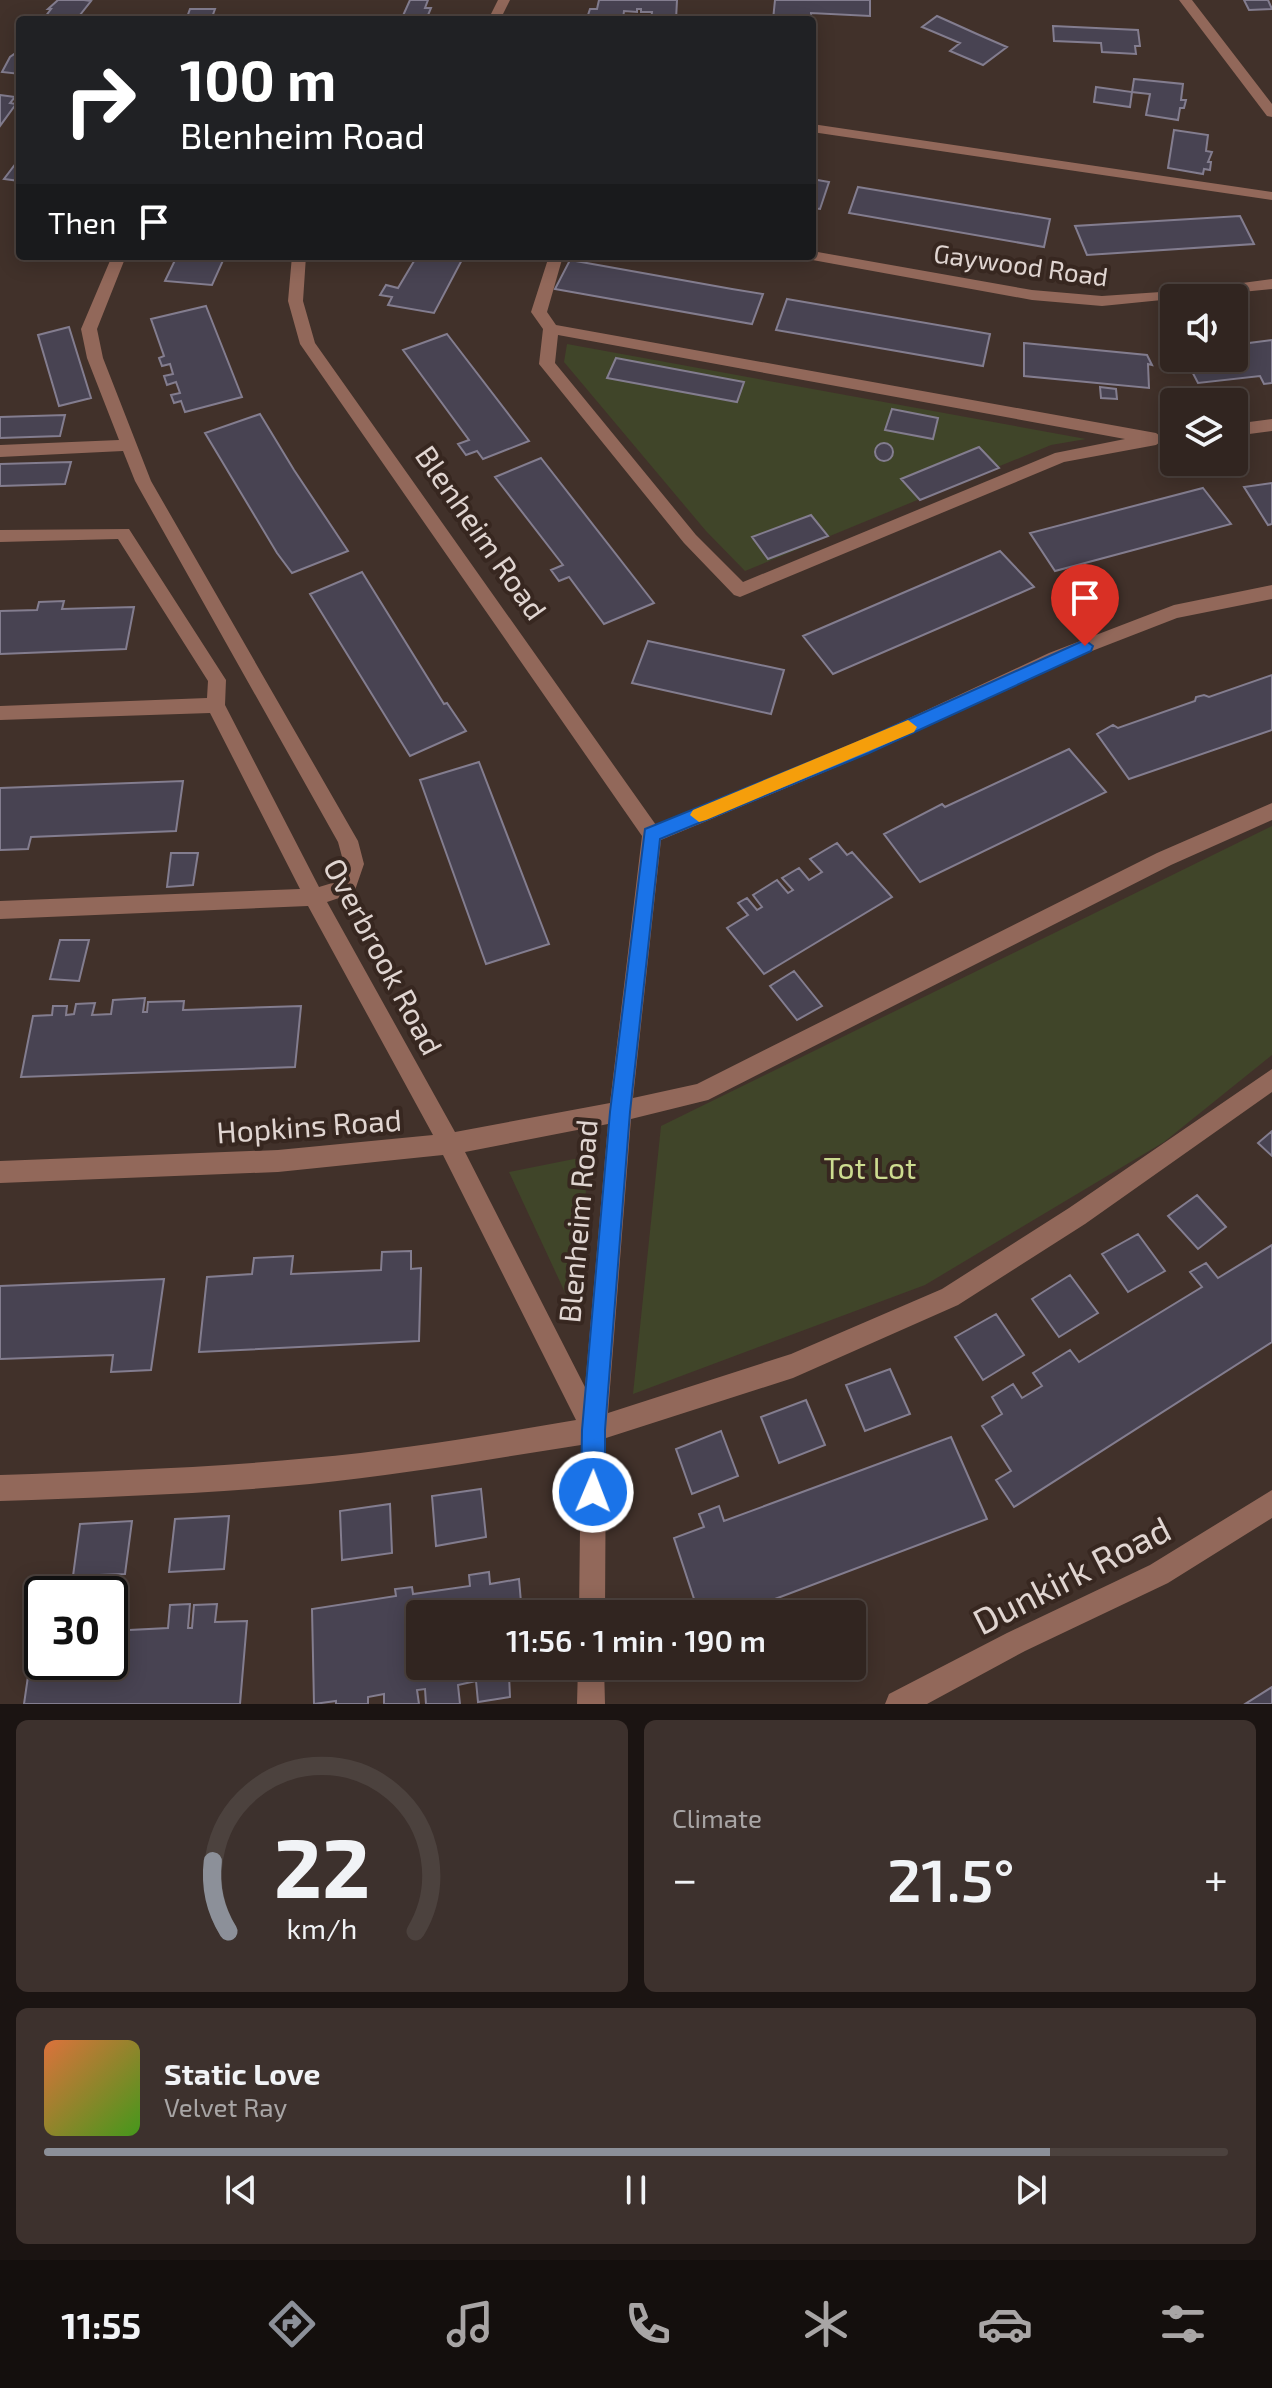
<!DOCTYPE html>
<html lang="en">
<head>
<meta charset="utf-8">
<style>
	:root { --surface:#312520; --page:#3d312d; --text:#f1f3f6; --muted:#a8a5a5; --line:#4c423e; --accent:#8c9099 }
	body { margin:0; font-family:"Exo 2",sans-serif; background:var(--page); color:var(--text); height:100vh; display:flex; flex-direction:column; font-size:30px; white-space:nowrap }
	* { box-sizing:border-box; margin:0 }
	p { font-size:26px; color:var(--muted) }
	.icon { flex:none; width:44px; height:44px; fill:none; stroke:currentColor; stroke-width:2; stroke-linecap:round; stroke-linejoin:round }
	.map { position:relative; height:1704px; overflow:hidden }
	.details { display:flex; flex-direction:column; gap:16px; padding:16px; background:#1b1412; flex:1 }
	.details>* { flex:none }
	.banner { position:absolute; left:16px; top:16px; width:800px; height:244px; border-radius:8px; box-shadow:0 4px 20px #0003,0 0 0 2px var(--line); background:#202124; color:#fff; overflow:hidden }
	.tools { position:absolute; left:1160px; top:284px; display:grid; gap:16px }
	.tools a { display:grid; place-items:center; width:88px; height:88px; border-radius:8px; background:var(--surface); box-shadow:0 4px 20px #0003,0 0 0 2px var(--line); font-size:40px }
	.speed { position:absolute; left:24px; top:1576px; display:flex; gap:16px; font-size:40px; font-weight:700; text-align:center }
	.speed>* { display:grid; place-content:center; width:104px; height:104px; border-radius:50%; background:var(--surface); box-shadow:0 4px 20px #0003,0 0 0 2px var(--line); line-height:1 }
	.speed .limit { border:4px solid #111; border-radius:12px; background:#fff; color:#111 }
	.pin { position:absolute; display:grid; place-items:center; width:68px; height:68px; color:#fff; margin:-82px -34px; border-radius:50% 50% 50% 0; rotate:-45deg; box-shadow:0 0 8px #0007 }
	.pin .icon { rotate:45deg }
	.me { position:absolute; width:88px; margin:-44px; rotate:1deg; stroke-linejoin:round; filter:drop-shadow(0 0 6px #0008) }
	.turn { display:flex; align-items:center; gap:28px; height:168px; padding:0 32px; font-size:36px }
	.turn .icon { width:104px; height:104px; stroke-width:2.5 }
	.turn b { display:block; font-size:56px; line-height:68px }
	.then { display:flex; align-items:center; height:76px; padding:0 32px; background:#0003; gap:16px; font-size:30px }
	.big { font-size:60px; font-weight:600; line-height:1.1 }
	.details .widget { flex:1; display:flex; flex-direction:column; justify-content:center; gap:12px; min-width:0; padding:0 28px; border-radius:12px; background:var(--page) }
	.details .dial { align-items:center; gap:0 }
	.dial svg { height:208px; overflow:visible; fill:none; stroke:var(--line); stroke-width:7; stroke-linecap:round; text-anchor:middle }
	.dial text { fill:var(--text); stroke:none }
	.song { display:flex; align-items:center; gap:24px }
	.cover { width:96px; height:96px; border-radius:12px; background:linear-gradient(135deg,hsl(20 70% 55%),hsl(100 70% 35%)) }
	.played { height:8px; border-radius:4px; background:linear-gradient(90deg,var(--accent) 85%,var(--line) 85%) }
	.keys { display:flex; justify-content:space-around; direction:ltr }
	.heat { display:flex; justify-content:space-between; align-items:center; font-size:44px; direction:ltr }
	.details .tiles { flex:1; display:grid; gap:16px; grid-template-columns:1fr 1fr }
	.widget:last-child { grid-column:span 2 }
	.trip { position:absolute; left:406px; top:1600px; width:460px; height:80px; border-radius:8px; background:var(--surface); box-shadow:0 4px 20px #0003,0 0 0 2px var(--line); font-weight:600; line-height:80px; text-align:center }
	.tab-bar { display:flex; height:128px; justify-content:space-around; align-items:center; background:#140f0d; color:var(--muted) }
	.tab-bar .icon { width:56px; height:56px }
	.tab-bar .active { color:var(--accent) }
	.tab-bar b { font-size:36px; color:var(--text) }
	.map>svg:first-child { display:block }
</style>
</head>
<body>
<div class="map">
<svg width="1272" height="1704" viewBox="0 0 1272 1704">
	<rect width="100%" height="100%" fill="#41312a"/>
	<path fill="#404529" d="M567,344L1086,439L1051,445L745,571L706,531L564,362Z
		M1272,826V1055L1164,1142L925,1285L633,1394L661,1126Z
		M589,1156L575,1314L509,1172Z"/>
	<path fill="#484352" stroke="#837d8f" stroke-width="2" d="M58,0H84L91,1L76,20H47L49,17H45L51,9H48Z
		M410,0H428L425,8H431L426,20H401Z
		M599,0H677L676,20H651L652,12H641V9H637V12L624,11L623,19L587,18L590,9H597Z
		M775,0H870V16L811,13V20H773Z
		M1244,0H1268L1272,9L1249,10Z
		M190,9H215L211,20H186Z
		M937,16L977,34L1007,47L983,65L950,51L960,43L922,27Z
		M1053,26L1138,30L1140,46H1135L1136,54L1102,52L1101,43L1054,41Z
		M20,50V74L2,72L10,57Z
		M1134,79L1183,84L1181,100H1186L1184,108H1180L1178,120L1146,115L1150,94L1132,92Z
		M1096,87L1132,92L1130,107L1094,102Z
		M0,95L15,97L10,103L16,104L0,126Z
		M1174,130L1208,135L1206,151L1212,152L1208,162H1211L1210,170L1204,169L1203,174L1168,168Z
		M20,158V181L4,179Z
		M812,179L829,182L820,209L812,208Z
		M858,187L1050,219L1044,247L849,213Z
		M1240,216L1254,244L1087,255L1075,226Z
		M177,256H225L212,285L165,281Z
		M417,256H464L434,313L388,305L392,297L380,295L386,285L398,288Z
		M570,260L732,289L763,294L752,324L555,289Z
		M787,299L990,334L983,366L776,330Z
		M206,306L242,397L185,412L181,401L174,403L171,395L180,393L176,382L167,385L164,376L173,374L170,364L162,366L159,358L164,356L151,319Z
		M69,327L91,398L59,406L38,335Z
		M447,334L529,441L483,459L477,451L466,455L458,444L469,440L403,350Z
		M1272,340V383L1264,384L1260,376L1198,383L1185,358H1234V345Z
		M1024,343L1147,355L1152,365L1148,364L1149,388L1024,376Z
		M616,358L744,382L737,402L607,378Z
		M1100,387L1116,389L1117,399L1101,398Z
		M892,409L938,418L933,439L885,430Z
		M260,414L294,470L348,551L292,573L277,553L205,433Z
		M65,415L60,436L0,438V417Z
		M875 452a9 9 0 1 1 18 0a9 9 0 1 1-18 0Z
		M979,447L999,468L920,500L901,479Z
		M541,458L654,603L604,624L569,577L559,581L551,570L563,565L495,477Z
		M71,462L65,484L0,486V464Z
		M1272,483V524L1268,525L1244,487Z
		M1203,488L1231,524L1055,571L1030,533Z
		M811,515L828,536L768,559L752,537Z
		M1000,551L1034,587L833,674L803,636Z
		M362,572L444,704L447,703L466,731L410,756L310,594Z
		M64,601L62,609L134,607L126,649L0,654V611L37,610L39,602Z
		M648,641L784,670L771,714L632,683Z
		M1272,675V730L1129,779L1097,734L1113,725L1118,728L1195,701L1196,697L1204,695L1209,697Z
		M1069,749L1106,792L920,882L884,834L942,804L945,807Z
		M479,762L549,944L486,964L420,780Z
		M183,781L176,831L31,837L28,849L0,850V788Z
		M837,843L847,855L852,852L892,897L764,974L727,928L748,915L738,903L747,898L757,910L762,907L753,895L777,880L788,893L793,890L782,878L799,868L809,880L822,872L810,859Z
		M171,853H198L193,885L167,887Z
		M60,940H89L79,981L50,979Z
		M794,971L822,1006L797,1020L770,986Z
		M145,998L143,1012H147L148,1002L184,1001L183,1010L301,1006L295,1067L21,1077L33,1016L52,1015L53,1006H67L66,1015L74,1014L76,1004L95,1003L92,1015L111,1014L113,1000Z
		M1272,1131V1156L1258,1143Z
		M1197,1195L1226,1227L1198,1249L1168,1216Z
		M1138,1234L1165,1271L1128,1292L1102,1254Z
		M1272,1245V1342L1014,1507L996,1480L1011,1471L982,1426L1002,1414L992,1397L1013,1384L1022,1398L1042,1386L1033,1373L1070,1350L1079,1362L1202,1287L1190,1272L1206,1263L1218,1278Z
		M411,1251V1269L421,1268L419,1341L199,1352L207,1277L252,1274L254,1258L293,1256L291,1274L381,1270L382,1252Z
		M1070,1275L1098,1313L1059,1337L1032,1299Z
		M164,1279L151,1370L111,1372L113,1355L0,1359V1286Z
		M996,1314L1024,1355L983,1380L955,1337Z
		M890,1369L910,1414L865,1431L846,1385Z
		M806,1400L825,1445L779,1463L761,1417Z
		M721,1431L738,1476L692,1494L676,1449Z
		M951,1437L987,1519L735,1614H699L674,1538L704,1527L699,1514L719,1506L724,1521Z
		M481,1489L486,1537L436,1546L432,1496Z
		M390,1504L392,1553L342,1560L340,1511Z
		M229,1516L224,1569L169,1572L175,1519Z
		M132,1521L125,1574L73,1576L80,1524Z
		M489,1572L490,1584L519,1579L522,1614H420V1666H527L528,1672L509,1675L510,1697L478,1702L476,1681L458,1685L460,1704H426L425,1689L417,1690L419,1704H384V1694L368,1697V1704H336V1701L314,1704L312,1609L396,1596L395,1589L412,1587L413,1594L470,1586L469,1575Z
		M190,1604L188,1628H192L194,1605L217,1604L215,1622L247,1621L240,1704H24L34,1635H42V1662H110V1631L168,1628L170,1605Z
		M1272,1687V1704H1245Z"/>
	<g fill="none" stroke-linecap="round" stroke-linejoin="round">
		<path fill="#92685a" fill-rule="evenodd" d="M498,0H510L500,20H488Z
			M1179,0H1192L1272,104V117L1267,116Z
			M812,124L1272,192V200L812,132Z
			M812,251L1032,290L1102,296L1190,290L1272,279V289L1102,306L1032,300L807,259L805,256H812Z
			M112,256H126L97,329L103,358L151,481L358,841L364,864L354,893L327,902L455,1132L610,1103L642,836L300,344L288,301L292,256H306L303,301L315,343L656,825L856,743L1049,653L1174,605L1272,585V599L1177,618L1061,663L870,753L661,840L633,1098L697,1084L1157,853L1272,803V820L1171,865L708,1100L631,1119L608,1413L791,1354L942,1289L1069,1208L1272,1069V1092L1085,1224L958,1305L793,1378L606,1438L605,1614H579L581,1445C491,1459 401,1475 310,1484C207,1494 104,1497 0,1501V1475C104,1471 207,1468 310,1458C400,1450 488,1435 576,1420L443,1155L278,1172L0,1183V1161L278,1150L433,1135L308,906L0,919V901L300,889L210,713L0,720V706L207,698L208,681L118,539L0,542V530L129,529L226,680L225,705L319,887L339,881L344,864L338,842L135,481L123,451L0,457V445L119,440L87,358L81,329ZM608,1124L585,1387L465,1152Z
			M549,256H563L547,312L556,325L1156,433L1164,439L1156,445L1064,462L740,597L734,595L684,543L539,364L543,329L531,312ZM558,335L1125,439L1055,453L743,582L696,535L555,363Z
			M1272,419V431L1234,436V424Z
			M1272,1490V1518L1168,1583L1025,1651L927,1704H885L889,1694L1007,1633L1150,1565Z
			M578,1666H604L605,1704H577Z"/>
	</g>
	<path fill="#1a73e8" stroke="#114b97" stroke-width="2" d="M1085,640L1093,646L1091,651L869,753L660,839L630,1112L605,1430V1492L601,1500L593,1503L585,1500L581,1492L582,1430L610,1112L645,829L856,743Z"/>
	<path fill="#f59e0b" d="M908,720L917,727L914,732L706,820L699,822L690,815L693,810Z"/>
	<g text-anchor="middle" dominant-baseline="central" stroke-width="8" stroke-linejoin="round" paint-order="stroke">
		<g font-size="26" fill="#e0d5d1" stroke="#372720">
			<text transform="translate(1021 264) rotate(8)">Gaywood Road</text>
		</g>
		<g font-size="30" fill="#e0d5d1" stroke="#372720">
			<text transform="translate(482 532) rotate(55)">Blenheim Road</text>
			<text transform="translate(384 956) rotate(62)">Overbrook Road</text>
			<text transform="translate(309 1125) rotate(-4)">Hopkins Road</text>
			<text transform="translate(577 1221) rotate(-85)">Blenheim Road</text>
		</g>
		<g font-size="30" fill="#cddc90" stroke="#372720">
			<text x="870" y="1167">Tot Lot</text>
		</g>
		<g font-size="36" fill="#e0d5d1" stroke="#372720">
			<text transform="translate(1071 1574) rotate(-27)">Dunkirk Road</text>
		</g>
	</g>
</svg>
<div class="tools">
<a><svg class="icon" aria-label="sound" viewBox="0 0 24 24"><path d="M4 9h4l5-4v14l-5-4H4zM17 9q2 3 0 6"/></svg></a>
<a><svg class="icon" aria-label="layers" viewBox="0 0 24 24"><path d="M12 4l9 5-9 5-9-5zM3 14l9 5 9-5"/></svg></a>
</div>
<div class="speed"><div class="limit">30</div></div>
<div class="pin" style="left:1085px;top:646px;background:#d93025"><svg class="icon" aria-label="arrive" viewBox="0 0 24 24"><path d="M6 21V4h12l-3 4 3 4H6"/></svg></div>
<svg class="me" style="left:593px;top:1492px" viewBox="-20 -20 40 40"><circle r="17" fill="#1a73e8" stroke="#fff" stroke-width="3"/><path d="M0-11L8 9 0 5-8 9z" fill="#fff"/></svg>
<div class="trip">11:56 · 1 min · 190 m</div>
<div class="banner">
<div class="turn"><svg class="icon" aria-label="right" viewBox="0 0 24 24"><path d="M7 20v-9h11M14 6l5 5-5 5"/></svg><div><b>100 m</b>Blenheim Road</div></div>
<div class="then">Then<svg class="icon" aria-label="arrive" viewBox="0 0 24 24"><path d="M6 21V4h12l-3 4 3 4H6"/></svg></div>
</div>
</div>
<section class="details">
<div class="tiles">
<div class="widget dial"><svg viewBox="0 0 100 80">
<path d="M14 69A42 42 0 1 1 86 69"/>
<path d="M14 69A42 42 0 0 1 8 42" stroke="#8c9099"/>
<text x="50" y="56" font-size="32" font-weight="700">22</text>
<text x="50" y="72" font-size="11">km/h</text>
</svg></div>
<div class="widget"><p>Climate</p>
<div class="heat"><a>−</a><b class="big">21.5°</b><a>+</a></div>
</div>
<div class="widget">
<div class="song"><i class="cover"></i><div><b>Static Love</b><p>Velvet Ray</p></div></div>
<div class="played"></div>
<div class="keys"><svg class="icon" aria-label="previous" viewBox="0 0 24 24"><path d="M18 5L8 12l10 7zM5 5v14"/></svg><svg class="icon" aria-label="pause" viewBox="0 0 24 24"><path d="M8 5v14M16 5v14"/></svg><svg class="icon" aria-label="next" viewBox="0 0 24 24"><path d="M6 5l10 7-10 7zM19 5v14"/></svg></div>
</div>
</div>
</section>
<nav class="tab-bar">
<b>11:55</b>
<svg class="icon active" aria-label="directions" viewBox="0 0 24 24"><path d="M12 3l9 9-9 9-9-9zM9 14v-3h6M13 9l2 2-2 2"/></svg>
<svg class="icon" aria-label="music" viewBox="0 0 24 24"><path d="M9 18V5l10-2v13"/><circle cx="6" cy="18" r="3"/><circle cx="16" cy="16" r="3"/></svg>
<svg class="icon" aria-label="phone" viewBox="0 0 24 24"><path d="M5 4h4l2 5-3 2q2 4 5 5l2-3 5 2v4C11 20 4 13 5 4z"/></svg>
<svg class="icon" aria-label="climate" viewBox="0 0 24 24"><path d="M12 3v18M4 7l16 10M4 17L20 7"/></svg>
<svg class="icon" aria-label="car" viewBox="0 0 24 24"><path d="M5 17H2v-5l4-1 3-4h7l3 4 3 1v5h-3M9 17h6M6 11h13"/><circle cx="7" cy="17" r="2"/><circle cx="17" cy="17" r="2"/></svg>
<svg class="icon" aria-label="filters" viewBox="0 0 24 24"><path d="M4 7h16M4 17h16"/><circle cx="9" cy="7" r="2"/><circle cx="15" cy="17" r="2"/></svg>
</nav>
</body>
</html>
